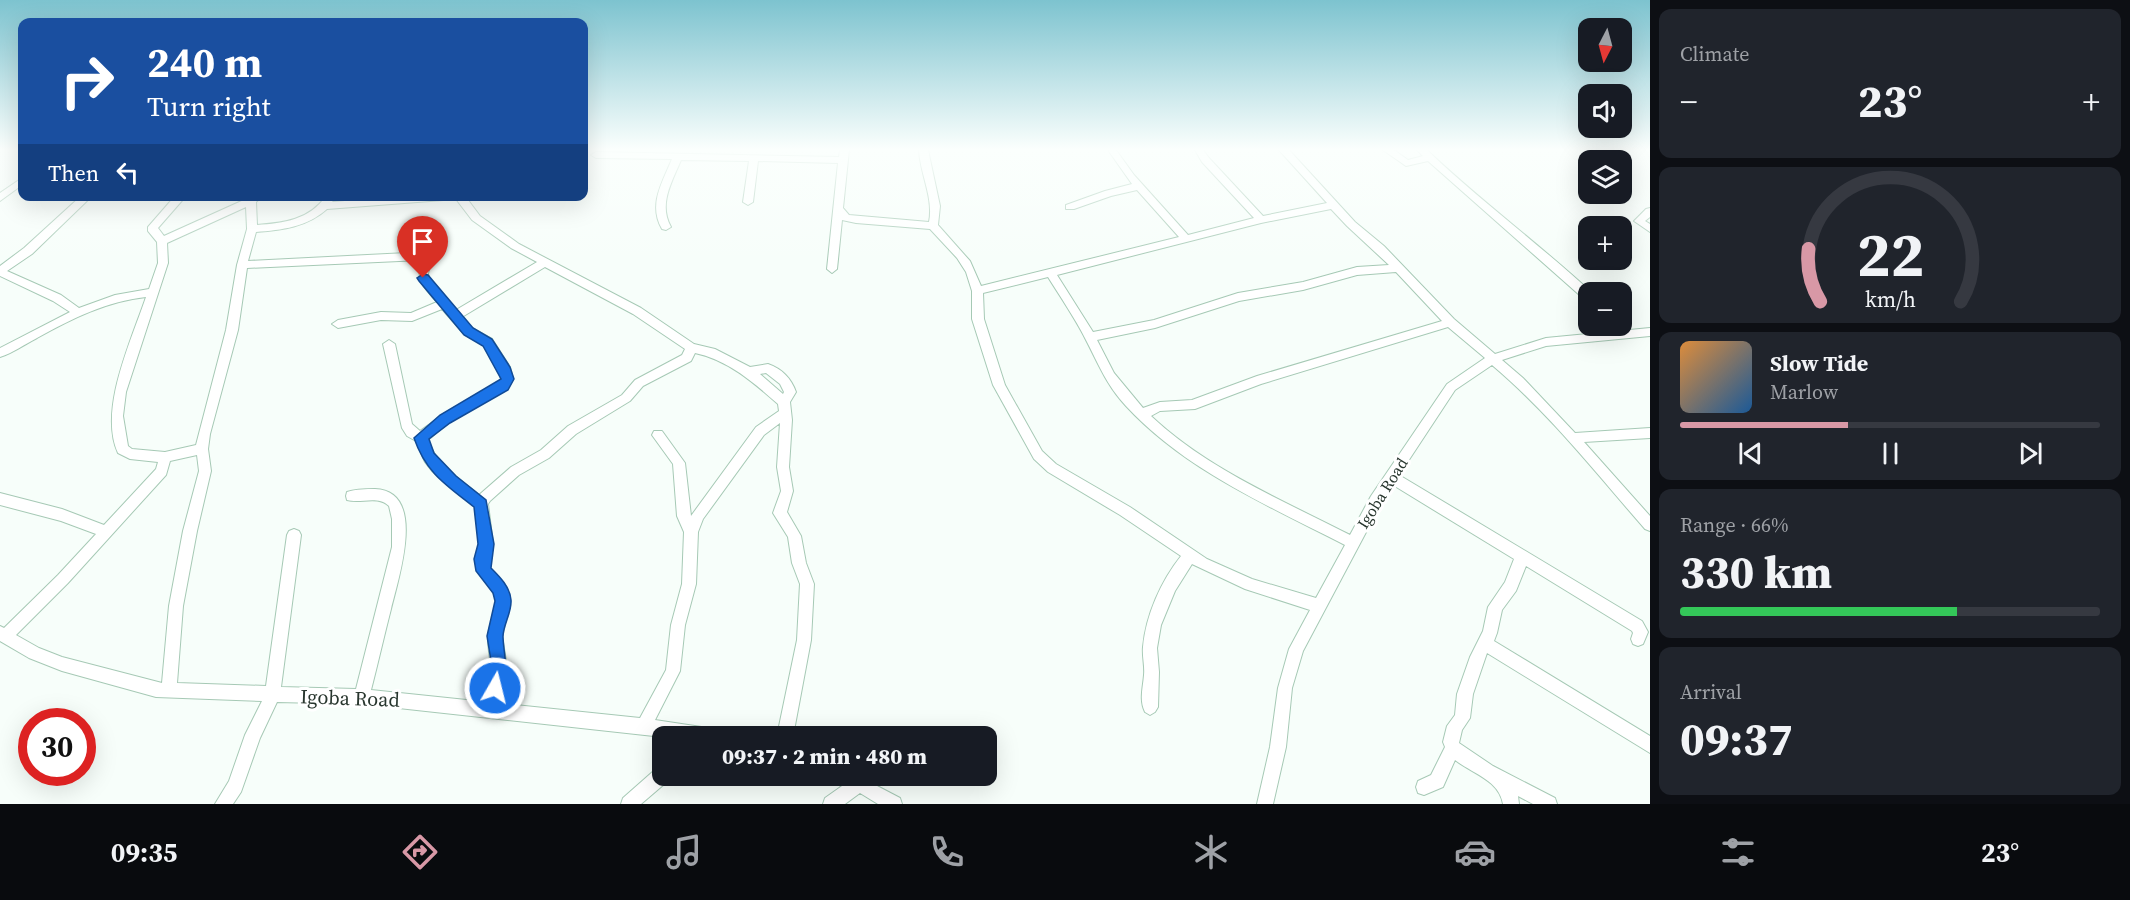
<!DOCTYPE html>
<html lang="en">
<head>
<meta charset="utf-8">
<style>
	:root { --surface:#171b24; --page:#20242c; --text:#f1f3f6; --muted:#9ea1a6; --line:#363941; --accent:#d898a6 }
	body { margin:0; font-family:"Source Serif 4",serif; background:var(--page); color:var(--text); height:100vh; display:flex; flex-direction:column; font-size:22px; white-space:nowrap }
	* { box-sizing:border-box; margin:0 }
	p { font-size:20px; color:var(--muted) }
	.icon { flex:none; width:33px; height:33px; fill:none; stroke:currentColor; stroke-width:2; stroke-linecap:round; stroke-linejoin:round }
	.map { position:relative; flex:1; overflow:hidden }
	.drawer { display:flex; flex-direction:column; gap:9px; padding:9px; background:#0d0f14; width:480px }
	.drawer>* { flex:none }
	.hud { position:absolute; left:18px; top:18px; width:570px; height:183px; border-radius:12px; box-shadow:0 6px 24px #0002; background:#1a4fa0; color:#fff; overflow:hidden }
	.needle { width:39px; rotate:186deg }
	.controls { position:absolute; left:1578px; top:18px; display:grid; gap:12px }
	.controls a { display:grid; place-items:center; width:54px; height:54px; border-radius:12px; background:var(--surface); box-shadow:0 6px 24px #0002; font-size:30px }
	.speed { position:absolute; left:18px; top:708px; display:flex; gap:12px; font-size:30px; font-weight:700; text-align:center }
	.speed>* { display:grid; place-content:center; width:78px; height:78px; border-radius:50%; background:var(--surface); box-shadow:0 6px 24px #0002; line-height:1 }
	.speed .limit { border:9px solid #d22; background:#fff; color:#111 }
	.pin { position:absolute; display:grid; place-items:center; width:51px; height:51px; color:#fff; margin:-62px -26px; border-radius:50% 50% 50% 0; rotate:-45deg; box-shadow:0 0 6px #0007 }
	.pin .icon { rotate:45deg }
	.me { position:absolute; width:66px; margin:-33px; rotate:8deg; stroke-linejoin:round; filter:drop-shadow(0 0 4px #0008) }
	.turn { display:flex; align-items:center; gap:21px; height:126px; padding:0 30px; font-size:27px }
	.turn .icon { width:78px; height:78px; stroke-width:2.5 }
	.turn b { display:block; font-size:42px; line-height:51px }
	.then { display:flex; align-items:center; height:57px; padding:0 30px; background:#0003; gap:12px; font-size:22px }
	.big { font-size:45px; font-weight:800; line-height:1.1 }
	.drawer .widget { flex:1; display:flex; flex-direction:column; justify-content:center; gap:9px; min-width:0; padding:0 21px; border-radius:12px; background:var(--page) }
	.drawer .dial { align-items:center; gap:0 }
	.dial svg { height:156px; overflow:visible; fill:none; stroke:var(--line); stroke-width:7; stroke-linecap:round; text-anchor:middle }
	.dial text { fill:var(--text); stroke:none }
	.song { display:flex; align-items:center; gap:18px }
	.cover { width:72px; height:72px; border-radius:9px; background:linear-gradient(135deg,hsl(30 70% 55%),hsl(210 70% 35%)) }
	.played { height:6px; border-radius:3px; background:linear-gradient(90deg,var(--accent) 40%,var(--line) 40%) }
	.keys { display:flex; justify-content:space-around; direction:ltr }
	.heat { display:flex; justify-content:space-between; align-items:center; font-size:33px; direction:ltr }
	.charge { height:9px; border-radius:4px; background:linear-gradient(90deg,#34c759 66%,var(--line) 0) }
	.trip { position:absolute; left:652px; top:726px; width:345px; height:60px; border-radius:12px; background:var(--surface); box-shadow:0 6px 24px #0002; font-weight:800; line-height:60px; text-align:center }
	.dock { display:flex; height:96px; justify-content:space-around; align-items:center; background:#090b0e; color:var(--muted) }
	.dock .icon { width:42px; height:42px }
	.dock .active { color:var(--accent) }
	.dock b { font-size:27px; color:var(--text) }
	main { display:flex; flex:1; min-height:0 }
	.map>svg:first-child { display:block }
</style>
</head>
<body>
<main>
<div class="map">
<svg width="1650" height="804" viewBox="0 0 1650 804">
	<rect width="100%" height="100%" fill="#f7fefa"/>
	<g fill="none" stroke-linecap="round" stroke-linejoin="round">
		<defs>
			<path id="minor" d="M840,150H849L843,208L849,215L929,222C934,198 920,174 919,150H928L940,206L938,225L970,261L981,286L1179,237L1137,190L1111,196L1074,209H1066V205L1105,191L1132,184L1108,150H1116L1134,175L1188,235L1254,218L1202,162L1195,150H1203L1209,158L1263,216L1327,203L1279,150H1289L1355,222L1384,246L1454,319L1495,354L1546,338L1650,328V336L1546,346L1502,360L1523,378L1575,433L1650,428V438L1584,442L1650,516V531L1645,529C1596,473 1549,413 1492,365L1455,390L1399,475L1642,621L1648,632L1643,644L1638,646L1633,644L1631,639L1633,633L1632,631L1526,566L1516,591L1502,610L1497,633L1494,641L1650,736V753L1487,653L1473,694L1470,718L1462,730L1459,743L1493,766L1555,798L1557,804H1533L1518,796L1519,804H1503C1499,780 1473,774 1455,760L1443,787L1424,795L1418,793L1416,787L1418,781L1431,775L1445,747L1443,742L1447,726L1455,715L1457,694L1470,657L1483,631L1488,607L1505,582L1514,559L1393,485L1381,504L1303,651L1292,688L1286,747L1273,804H1257L1270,747L1278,688L1289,649L1310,610L1245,589L1192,564L1175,591L1161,625L1157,648L1159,672L1158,707L1155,712L1150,715L1145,712C1139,700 1143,688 1144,675C1145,666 1142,656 1143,647C1146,615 1161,581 1181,556L1120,515L1048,472L1034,459L993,385L972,319V291L966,272L957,258L930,229L856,223L842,220L837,269L832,273L827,269L838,163L758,161L753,202L748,205L743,202L749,161L681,160C672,182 658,204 671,227L666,230L662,229C648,205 662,183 672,159L596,158L591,155L596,152L839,157ZM1331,209L1347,226L1389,265L1357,267L1303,282L1238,293L1154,320L1093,332L1057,275L1261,223ZM1396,272L1442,321L1257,376L1192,400L1160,402L1143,408L1114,373L1097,340L1155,328L1239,301L1303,290L1357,275ZM1048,277C1061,298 1075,318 1086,340C1098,363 1107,386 1126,406C1185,470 1269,506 1345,545L1316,598L1252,579L1207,559L1130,507L1056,464L1042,451L1005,385L984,319L983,293ZM1448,327L1485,358L1447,384L1371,496L1350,535C1282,500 1207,469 1151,416L1160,411L1195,409L1261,384Z
				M1383,150H1394L1408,160L1423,156L1417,150H1427C1479,200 1538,243 1591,292H1588V300L1584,299L1428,161L1406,166Z
				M22,178V185L0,201V193Z
				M81,196H92L32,254L7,271L61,295L79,308L115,295L149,289L158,263L157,242L148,231V227L175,196H186L158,228L164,236L246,199V196H256L258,200L256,202L257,225C284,223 309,220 326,196H337L332,202L409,196H465L480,216L519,244L641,308L694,344L715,349L750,367L768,364C782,369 791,378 796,392L790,402L792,420L789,467L793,491L787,512L801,536L806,563L814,584L811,640L793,736H777L797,640L800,584L792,563L788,537L773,513L781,491L777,467L780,423L764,435L703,519L698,532L696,584L685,625L680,671L655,720L708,728L713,731L716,736L663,737L362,704L277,702L260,738L241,792L233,804H215L229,781L245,735L262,701L156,697L62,671L29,658L0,641V626L4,628L58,575L96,534L61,521L0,505V493L62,509L104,525L156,469L158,462L130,459L118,453C98,410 132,339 146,297C107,301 71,319 37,338C25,344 13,353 0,357V348L70,312L53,301L0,276V266L24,248ZM456,199L472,220L511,248L537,262L456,310L431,282L428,274L432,256L427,252L248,261L256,232C282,230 307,227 327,209ZM246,207L247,229L237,265L226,330L196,445L165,452L132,449L128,446L123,416L126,392L168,263L167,243ZM421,260C416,282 423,286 437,302L411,313L381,312L338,320L332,324L338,328L381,320L412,321L442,309L464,334L484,345L498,368L501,379L499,383L441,416L420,431L412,424L395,344L389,340L383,344L402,428L407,436L416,441L425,462L432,471L475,507C476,518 480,532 479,543C479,549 475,555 476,561C476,577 491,583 495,597C499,609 488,624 488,637C488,665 500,678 476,701L371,690C378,663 384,636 391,609C398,579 428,491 375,489C366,489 356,489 347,492L346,496L347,500C361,504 377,495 389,506L392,519V547L356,689L281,687L301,535L299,531L294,529L289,531L287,535L266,686L177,683L183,606L197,531L211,471L208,449L210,434L238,330L247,268ZM545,267L633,314L685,349L682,355L635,380L622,395L568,426L541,450L511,467L479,495C460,479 436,465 428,440L449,422L507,389L513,379L510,367L492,339L472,328L462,317ZM695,353C728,360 753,382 778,404L779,411L756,427L691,516L685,463L662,431H654L652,435L673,464L677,516L684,532L682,584L671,625L666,670L640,718L495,703L505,678L506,661L502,636L510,601L505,585L490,568L489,559L493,544L488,504L490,501L519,475L549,458L576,434L630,401L643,386L691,361ZM766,373L780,384L784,392L783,394L760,374ZM197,455L199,471L183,531L169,606L162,683L62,657L39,648L16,635L68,583L166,475L170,461Z
				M1650,208V217L1645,221L1650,224V232L1634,221L1646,209Z
				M663,766V776H670L669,780L641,804H621L623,798L657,768Z
				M828,776H858L900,798L902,804H878L860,793L845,804H823L825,798L842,786L830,782Z"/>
		</defs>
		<use href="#minor" stroke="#a6c9b5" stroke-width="2"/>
		<use href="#minor" fill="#fff" fill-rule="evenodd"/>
	</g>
	<linearGradient id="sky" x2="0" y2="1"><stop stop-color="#7dc3cf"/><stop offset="0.57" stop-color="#fbfffd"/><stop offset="1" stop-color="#fbfffd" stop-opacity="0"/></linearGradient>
	<rect width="1650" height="262" fill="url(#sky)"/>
	<path fill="#1a73e8" stroke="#114b97" stroke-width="1.5" d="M423,274L428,275L473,328L492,339L510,367L514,379L508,390L450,423L429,439L434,453L456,476L486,500L494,544L491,568C500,577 510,587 511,600C512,612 503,625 503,637C504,659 510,671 501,694L495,696L489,694L486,688L491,661L487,636L495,601L493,593L476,571L474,559L478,544L474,507C446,485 426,473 414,438L440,415L501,379L483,346L464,335L419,281L417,278Z"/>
	<g text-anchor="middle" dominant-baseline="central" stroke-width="6" stroke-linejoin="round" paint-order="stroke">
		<g font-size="16" fill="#28362e" stroke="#fff">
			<text transform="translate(1382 493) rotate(-58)">Igoba Road</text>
		</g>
		<g font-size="20" fill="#28362e" stroke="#fff">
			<text transform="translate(350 698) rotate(2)">Igoba Road</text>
		</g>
	</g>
</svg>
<div class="controls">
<a><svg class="needle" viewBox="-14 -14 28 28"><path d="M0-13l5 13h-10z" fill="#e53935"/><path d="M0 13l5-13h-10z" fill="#9ea1a6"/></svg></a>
<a><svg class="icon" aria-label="sound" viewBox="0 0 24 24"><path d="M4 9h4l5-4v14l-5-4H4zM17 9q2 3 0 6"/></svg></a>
<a><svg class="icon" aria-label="layers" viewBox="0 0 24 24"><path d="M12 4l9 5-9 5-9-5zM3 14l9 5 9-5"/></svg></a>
<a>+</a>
<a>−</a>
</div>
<div class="speed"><div class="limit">30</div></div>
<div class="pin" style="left:423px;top:278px;background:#d93025"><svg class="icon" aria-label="arrive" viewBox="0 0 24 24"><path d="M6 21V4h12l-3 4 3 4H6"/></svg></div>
<svg class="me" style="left:495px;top:688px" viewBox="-20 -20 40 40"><circle r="17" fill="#1a73e8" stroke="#fff" stroke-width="3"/><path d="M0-11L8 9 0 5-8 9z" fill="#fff"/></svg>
<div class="trip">09:37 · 2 min · 480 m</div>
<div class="hud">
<div class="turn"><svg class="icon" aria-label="right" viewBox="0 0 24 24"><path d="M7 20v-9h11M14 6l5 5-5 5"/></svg><div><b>240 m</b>Turn right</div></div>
<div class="then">Then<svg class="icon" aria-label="left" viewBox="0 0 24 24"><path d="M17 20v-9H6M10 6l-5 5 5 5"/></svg></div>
</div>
</div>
<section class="drawer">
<div class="widget"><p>Climate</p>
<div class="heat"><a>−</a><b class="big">23°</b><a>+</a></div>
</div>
<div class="widget dial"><svg viewBox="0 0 100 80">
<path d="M14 69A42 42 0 1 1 86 69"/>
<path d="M14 69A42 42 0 0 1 8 42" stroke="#d898a6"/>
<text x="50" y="56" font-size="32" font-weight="700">22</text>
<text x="50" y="72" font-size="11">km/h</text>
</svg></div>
<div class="widget">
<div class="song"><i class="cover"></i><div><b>Slow Tide</b><p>Marlow</p></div></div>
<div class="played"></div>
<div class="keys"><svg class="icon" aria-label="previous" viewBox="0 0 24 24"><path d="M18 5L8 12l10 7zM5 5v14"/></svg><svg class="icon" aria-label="pause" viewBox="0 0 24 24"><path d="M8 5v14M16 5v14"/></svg><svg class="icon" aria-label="next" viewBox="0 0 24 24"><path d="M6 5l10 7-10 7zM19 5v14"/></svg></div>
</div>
<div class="widget"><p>Range · 66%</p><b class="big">330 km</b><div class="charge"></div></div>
<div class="widget"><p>Arrival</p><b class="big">09:37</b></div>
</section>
</main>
<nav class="dock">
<b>09:35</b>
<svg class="icon active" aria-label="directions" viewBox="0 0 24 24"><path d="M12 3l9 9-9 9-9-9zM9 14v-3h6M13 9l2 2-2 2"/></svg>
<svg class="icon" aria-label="music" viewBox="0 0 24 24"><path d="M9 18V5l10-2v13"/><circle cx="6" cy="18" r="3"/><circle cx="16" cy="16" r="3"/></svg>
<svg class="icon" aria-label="phone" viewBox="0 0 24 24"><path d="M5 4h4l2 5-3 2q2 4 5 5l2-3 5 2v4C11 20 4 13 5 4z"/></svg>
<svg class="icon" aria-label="climate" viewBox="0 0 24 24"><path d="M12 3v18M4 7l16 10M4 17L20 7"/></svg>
<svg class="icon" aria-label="car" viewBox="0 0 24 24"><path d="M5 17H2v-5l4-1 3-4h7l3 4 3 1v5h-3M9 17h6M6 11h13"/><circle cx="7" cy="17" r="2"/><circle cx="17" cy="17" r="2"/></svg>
<svg class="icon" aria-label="filters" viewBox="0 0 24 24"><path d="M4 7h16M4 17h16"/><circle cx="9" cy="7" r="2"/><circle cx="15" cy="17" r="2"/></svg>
<b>23°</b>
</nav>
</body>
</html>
